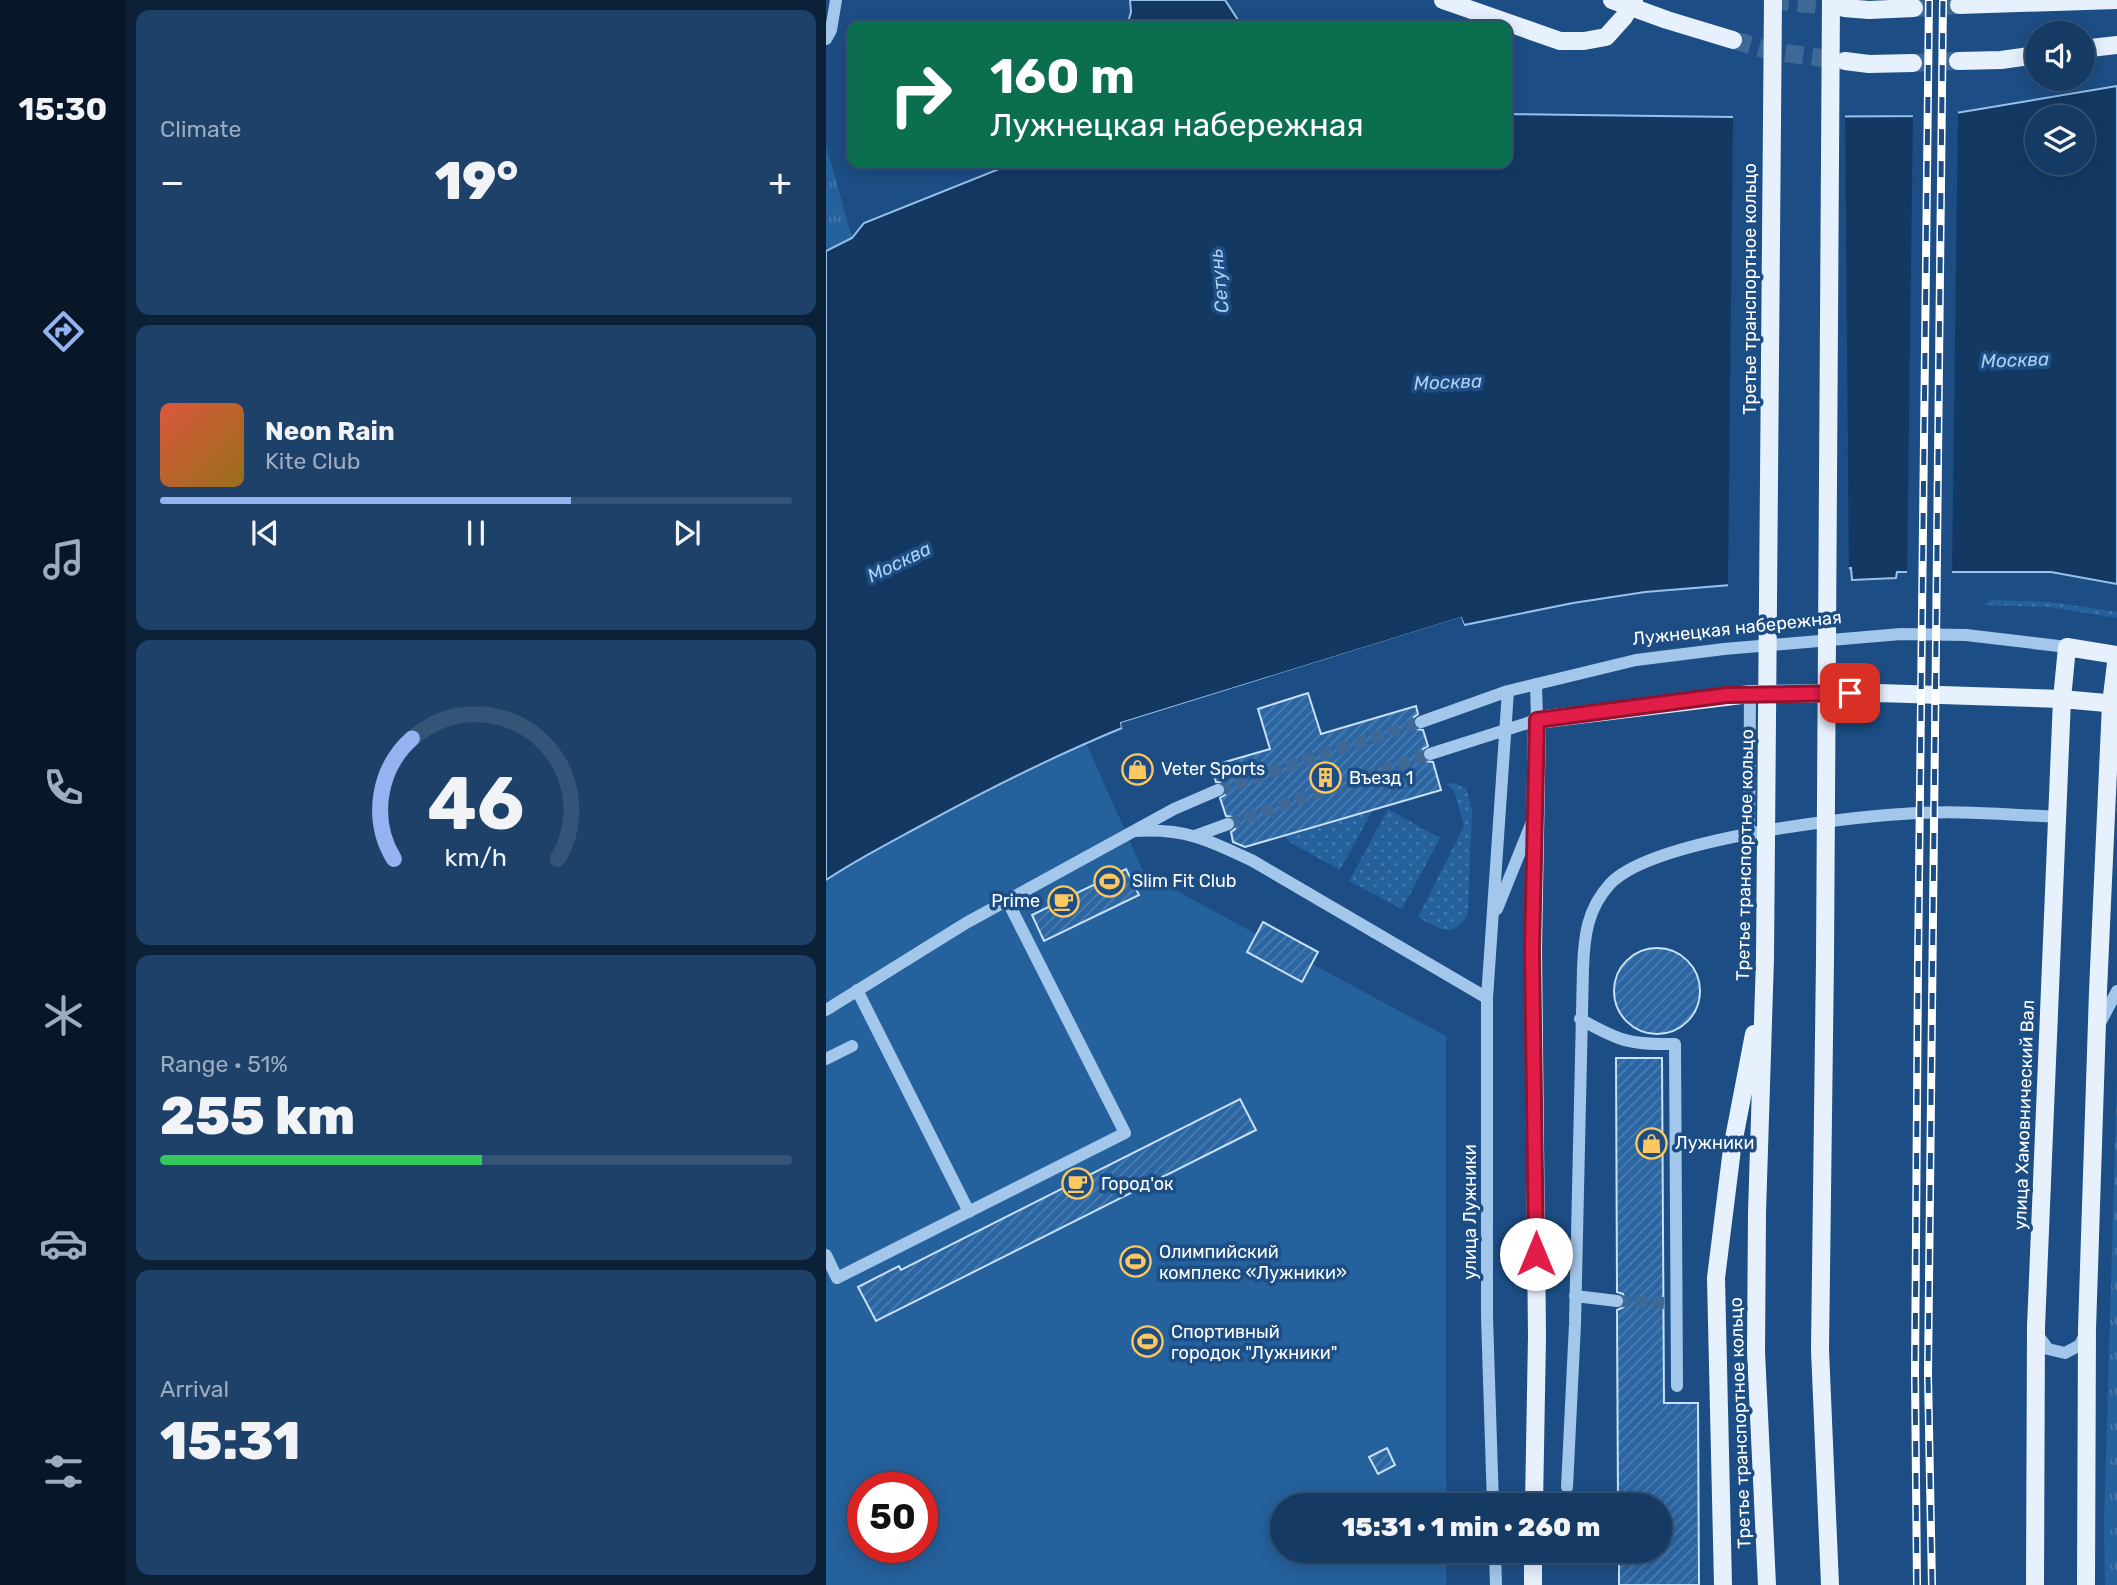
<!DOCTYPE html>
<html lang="en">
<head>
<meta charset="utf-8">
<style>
	:root { --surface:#153a64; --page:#1e416a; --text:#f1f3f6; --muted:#9dadbf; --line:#345478; --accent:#95b2f1 }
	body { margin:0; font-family:Rubik,sans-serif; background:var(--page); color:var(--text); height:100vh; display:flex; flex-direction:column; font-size:26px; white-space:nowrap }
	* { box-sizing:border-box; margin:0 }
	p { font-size:23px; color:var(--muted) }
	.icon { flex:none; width:38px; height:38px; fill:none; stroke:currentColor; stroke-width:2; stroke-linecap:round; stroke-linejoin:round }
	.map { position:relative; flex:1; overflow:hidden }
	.panel { display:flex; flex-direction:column; gap:10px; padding:10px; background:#0c2037; width:700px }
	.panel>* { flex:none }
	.hud { position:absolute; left:21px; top:21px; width:665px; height:147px; border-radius:14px; box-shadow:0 4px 18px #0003,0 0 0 2px var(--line); background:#0b6e4f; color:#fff; overflow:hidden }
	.tools { position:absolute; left:1199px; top:21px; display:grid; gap:14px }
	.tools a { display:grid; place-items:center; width:70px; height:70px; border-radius:50%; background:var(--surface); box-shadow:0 4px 18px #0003,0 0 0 2px var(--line); font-size:35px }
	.speed { position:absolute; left:21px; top:1472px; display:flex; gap:14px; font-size:35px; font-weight:700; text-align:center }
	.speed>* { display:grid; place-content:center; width:91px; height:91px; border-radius:50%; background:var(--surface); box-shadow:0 4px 18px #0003,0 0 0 2px var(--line); line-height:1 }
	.speed .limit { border:10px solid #d22; background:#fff; color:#111 }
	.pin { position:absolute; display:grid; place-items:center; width:60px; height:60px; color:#fff; margin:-30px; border-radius:14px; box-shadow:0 4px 10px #0006 }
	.me { position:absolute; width:77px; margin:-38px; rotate:0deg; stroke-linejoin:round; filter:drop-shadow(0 0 5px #0008) }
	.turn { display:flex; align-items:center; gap:24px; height:147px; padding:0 28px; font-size:32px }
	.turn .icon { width:91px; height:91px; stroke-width:2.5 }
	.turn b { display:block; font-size:49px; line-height:60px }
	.big { font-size:52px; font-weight:800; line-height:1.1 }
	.panel .widget { flex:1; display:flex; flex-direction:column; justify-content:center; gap:10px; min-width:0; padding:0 24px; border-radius:14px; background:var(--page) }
	.panel .dial { align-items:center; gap:0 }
	.dial svg { height:182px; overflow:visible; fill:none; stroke:var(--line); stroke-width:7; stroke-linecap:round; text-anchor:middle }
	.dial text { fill:var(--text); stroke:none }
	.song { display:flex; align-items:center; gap:21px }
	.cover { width:84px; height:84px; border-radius:10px; background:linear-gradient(135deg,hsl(10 70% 55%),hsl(40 70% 35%)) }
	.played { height:7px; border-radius:4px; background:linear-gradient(90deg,var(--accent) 65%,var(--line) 65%) }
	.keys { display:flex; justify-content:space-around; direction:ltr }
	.heat { display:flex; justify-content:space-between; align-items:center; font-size:38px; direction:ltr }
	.charge { height:10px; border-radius:5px; background:linear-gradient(90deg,#34c759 51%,var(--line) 0) }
	.trip { position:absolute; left:444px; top:1493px; width:402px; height:70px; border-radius:35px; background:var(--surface); box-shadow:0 4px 18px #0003,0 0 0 2px var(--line); font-weight:800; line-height:70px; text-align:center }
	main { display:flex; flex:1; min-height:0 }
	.menu { display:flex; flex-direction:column; width:126px; justify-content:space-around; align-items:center; background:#081728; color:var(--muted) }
	.menu .icon { width:49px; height:49px }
	.menu .selected { color:var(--accent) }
	.menu b { font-size:32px; color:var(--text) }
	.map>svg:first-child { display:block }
</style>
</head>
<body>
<main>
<nav class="menu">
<b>15:30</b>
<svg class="icon selected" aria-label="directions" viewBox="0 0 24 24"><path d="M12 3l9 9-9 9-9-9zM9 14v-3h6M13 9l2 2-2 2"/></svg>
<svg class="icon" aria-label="music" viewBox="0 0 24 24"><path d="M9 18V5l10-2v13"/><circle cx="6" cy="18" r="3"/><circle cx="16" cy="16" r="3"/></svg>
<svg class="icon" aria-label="phone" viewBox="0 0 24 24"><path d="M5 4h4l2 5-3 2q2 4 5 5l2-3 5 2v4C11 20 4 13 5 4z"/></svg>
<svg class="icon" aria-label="climate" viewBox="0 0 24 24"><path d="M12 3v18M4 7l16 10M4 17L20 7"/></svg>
<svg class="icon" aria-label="car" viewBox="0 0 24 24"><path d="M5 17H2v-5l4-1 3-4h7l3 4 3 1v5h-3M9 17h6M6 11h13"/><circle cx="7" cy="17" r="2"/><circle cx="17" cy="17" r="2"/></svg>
<svg class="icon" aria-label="filters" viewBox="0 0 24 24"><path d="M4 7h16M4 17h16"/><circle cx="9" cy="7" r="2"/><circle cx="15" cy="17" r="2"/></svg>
</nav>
<section class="panel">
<div class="widget"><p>Climate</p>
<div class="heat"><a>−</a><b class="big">19°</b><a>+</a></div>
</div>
<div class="widget">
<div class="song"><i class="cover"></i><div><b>Neon Rain</b><p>Kite Club</p></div></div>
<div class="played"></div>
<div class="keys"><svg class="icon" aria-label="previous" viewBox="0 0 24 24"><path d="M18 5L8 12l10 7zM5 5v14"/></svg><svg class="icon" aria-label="pause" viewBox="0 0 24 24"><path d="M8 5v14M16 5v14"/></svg><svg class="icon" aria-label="next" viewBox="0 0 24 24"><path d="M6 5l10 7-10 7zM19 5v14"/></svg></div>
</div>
<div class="widget dial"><svg viewBox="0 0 100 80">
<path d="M14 69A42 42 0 1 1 86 69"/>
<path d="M14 69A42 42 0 0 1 22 16" stroke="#95b2f1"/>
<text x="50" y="56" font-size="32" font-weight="700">46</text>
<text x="50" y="72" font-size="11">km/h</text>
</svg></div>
<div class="widget"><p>Range · 51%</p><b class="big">255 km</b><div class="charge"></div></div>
<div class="widget"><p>Arrival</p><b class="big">15:31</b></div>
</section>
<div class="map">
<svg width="1291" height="1585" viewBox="0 0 1291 1585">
	<defs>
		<pattern id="grass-dots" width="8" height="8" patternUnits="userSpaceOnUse" patternTransform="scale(1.75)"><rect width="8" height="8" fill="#25619d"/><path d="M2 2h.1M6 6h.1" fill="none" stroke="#4679ac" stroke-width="1.8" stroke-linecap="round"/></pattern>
		<pattern id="park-tufts" width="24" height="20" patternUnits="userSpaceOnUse" patternTransform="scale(1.75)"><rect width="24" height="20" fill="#25619d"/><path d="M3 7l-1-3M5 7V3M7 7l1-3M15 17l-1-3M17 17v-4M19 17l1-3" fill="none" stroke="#4679ac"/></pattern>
		<pattern id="building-hatch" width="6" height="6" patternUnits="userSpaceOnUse" patternTransform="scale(1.75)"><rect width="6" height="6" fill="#2b66a3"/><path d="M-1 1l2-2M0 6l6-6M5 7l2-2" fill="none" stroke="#4b7db1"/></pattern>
	</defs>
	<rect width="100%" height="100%" fill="#1c4e85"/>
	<path fill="url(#grass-dots)" d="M1165,600L1224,602L1291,612V618L1223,607L1158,605Z
		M628,783L640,788L646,810L642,913C629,941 612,928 592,917L638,826L628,791L620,784Z
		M550,804L514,870L465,843L458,835Z
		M562,809L614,838L576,909L523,881Z"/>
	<path fill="url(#park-tufts)" d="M0,145L26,238L0,251Z
		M1291,1078V1585H1279L1278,1523Z"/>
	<path fill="#25619d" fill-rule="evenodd" d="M260,743L318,873L430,934L437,922L492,952L486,964L620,1036V1505H457V1550L620,1551V1585H0V880C81,826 172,785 260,743ZM37,1488H96V1547H37Z"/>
	<path fill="#133963" stroke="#96c2ed" stroke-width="2" fill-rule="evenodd" d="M304,0H399L416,26H301L305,12Z
		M1291,86V584L1225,572H1071L1070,578L1026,580L1025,568L917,572V584L819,592L747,603L638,625L635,618L295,723L296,728C228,756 162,789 98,824C65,842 31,859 0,880V251L26,238L38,223L188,163H681V114L907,117L1112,116ZM1211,117H1256V163H1211Z"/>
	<path fill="#1c4e85" d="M1132,109L1126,575H1081L1087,113H1111Z
		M1019,113L1023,582L1022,571L920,575L919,587L902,588L907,114Z
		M635,617L639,628L635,627L633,622L299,725L298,731L296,728L295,723Z"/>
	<path fill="url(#building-hatch)" stroke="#c8e0f8" stroke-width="2" d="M482,693L495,734L590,706L592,714L588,717L587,724L590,729L597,730L602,746L597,749L596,756L599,761L607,762L615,790L419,847L407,842L405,832L409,829L410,822L407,817L400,816L394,798L399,795L400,787L397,783L390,782L385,766L444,749L432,709Z
		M300,869L313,895L218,941L206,915Z
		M437,922L492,952L476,982L421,952Z
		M788 991a43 43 0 1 1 86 0a43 43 0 1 1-86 0Z
		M790,1058H836L838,1403H872L873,1585H793V1550H835V1505H792L791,1310L798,1307L800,1301L797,1294L791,1292Z
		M414,1099L430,1130L50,1321L32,1287L73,1266L75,1270Z
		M561,1448L569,1465L552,1474L543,1457Z"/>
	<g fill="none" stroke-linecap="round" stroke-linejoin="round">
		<path stroke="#3e6997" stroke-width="12" stroke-dasharray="12 6" stroke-linecap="butt" d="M392,790L595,722
			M402,824L604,754
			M791,1301L838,1303"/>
		<path stroke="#3e6997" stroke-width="18" stroke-dasharray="18 9" stroke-linecap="butt" d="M945,0L1018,8
			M1088,8L1133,5
			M907,40L945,51L1017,61
			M1087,63L1132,61"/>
		<path stroke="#a3c7eb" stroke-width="12" d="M0,39L5,30L10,0
			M595,722L682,691L810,660L898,649L1075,634L1140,635L1241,647
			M604,754L711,720L710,684
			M309,831C359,828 383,840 427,861L661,998
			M923,835L924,694
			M369,836L402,824
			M671,909L706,822
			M31,990L143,1212
			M0,1010L140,923L348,809L392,790
			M754,1019C793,1041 804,1045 849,1044L851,1386
			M1274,1023L1291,991
			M0,1059L26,1046
			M0,1255L11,1278L299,1133L181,900
			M749,1296L791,1301
			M1211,1334L1222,1349L1239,1353L1254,1345L1259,1334
			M741,1487L749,1324L757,969C758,937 761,909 784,884C825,840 1013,818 1076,814C1127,810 1180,814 1231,817
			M667,1505L661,1317V998L682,691
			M669,1550L670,1585"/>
		<path stroke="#e7f1fe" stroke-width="18" d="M617,0L734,41H758L780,37L798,17L808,0
			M786,0L841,20L907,40
			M1133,5L1290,0
			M1018,8L1043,10L1088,8
			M1256,49L1291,45
			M1019,61L1043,64L1087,63
			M1132,61L1175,60L1211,55
			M939,958L931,1213L930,1352L941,1585
			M999,959L994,1350L1004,1585
			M708,1505L711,1336L707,949L711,720L924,694L1052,693L1236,699L1291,704
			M707,1585V1550
			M897,1585L890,1278L906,1149L928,1034
			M1209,1585L1210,1327L1236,699L1241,647L1291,655
			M1260,1585L1261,1329L1272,991L1285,704L1291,655"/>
		<defs>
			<path id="rail" d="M1091,1585L1089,1375L1092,966L1103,0
				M1106,1585L1102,1375L1117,0"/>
		</defs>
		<use href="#rail" stroke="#fff" stroke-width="8"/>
		<use href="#rail" stroke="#1c4e85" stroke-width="5" stroke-dasharray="16" stroke-linecap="butt"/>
		<path stroke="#e7f1fe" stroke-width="18" d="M939,958L947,0
			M999,959L1005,0"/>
	</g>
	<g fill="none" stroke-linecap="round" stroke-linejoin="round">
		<defs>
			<path id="route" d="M710,1254L706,949L711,720L901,695L1024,693"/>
		</defs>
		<use href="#route" stroke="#92132f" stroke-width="18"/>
		<use href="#route" stroke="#e11d48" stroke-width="12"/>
	</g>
	<defs>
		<symbol id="shop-ring" viewBox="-11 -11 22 22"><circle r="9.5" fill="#1c4e85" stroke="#fbc861" stroke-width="1.5"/><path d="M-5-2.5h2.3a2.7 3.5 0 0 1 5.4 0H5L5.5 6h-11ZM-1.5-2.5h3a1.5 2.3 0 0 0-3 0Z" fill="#fbc861"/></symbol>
		<symbol id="building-ring" viewBox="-11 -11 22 22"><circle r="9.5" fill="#1c4e85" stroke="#fbc861" stroke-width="1.5"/><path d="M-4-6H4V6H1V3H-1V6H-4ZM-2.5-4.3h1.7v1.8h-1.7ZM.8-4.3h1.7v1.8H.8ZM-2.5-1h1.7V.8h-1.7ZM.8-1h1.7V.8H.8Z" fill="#fbc861"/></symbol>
		<symbol id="stadium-ring" viewBox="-11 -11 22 22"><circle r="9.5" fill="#1c4e85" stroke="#fbc861" stroke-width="1.5"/><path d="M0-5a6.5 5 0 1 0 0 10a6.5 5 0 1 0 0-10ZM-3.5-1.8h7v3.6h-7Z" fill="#fbc861"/></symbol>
		<symbol id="cafe-ring" viewBox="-11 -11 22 22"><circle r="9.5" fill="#1c4e85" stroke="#fbc861" stroke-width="1.5"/><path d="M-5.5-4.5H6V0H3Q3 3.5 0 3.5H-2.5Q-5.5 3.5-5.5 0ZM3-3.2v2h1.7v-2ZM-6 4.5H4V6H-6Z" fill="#fbc861"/></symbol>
	</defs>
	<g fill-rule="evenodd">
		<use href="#shop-ring" x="294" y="752" width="35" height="35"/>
		<use href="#building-ring" x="482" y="760" width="35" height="35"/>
		<use href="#stadium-ring" x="266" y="864" width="35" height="35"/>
		<use href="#cafe-ring" x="220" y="884" width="35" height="35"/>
		<use href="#shop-ring" x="808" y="1126" width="35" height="35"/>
		<use href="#cafe-ring" x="234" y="1166" width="35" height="35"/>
		<use href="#stadium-ring" x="292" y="1244" width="35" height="35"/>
		<use href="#stadium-ring" x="304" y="1324" width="35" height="35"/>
	</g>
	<g text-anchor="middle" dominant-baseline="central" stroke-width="7" stroke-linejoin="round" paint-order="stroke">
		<g font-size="18" fill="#fff" stroke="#1c4e85">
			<text transform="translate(924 289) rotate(-90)">Третье транспортное кольцо</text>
			<text transform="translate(911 628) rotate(-6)">Лужнецкая набережная</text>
			<text transform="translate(919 855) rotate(-89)">Третье транспортное кольцо</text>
			<text transform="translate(1198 1115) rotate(-88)">улица Хамовнический Вал</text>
			<text transform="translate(644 1212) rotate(-90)">улица Лужники</text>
			<text transform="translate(914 1423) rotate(-92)">Третье транспортное кольцо</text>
		</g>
		<g font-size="18" fill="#fff" stroke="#1c4e85" text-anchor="start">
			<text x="335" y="769">Veter Sports</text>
			<text x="523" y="778">Въезд 1</text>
			<text x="306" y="881">Slim Fit Club</text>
			<text x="214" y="901" text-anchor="end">Prime</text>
			<text x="849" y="1143">Лужники</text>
			<text x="275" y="1184">Город'ок</text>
			<text x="333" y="1252">Олимпийский<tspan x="333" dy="21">комплекс «Лужники»</tspan></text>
			<text x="345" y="1332">Спортивный<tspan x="345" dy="21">городок "Лужники"</tspan></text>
		</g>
		<g font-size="19" font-style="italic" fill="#afd0f2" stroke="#1c4e85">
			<text transform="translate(393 281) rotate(-96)">Сетунь</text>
			<text transform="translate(1189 360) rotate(-2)">Москва</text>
			<text transform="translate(622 382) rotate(-2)">Москва</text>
			<text transform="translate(73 562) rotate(-26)">Москва</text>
		</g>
	</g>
</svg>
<div class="tools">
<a><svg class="icon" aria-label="sound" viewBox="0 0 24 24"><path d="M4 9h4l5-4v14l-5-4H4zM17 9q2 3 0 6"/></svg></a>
<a><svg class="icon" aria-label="layers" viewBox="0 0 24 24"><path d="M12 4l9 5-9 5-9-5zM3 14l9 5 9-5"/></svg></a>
</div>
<div class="speed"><div class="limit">50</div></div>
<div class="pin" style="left:1024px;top:693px;background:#d93025"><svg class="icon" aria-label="arrive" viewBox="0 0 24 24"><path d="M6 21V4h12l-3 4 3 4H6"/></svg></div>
<svg class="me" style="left:710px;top:1254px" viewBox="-20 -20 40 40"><circle r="19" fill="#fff"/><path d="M0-13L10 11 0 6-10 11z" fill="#e11d48"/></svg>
<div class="trip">15:31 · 1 min · 260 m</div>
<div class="hud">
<div class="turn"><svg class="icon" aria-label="right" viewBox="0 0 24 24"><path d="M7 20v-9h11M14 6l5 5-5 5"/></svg><div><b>160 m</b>Лужнецкая набережная</div></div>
</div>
</div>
</main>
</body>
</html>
